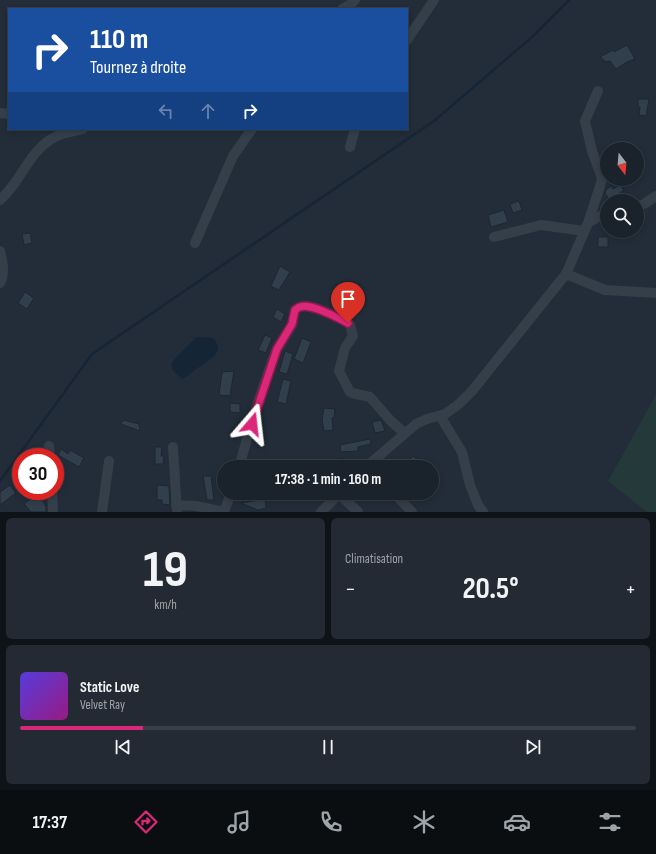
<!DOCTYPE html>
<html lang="fr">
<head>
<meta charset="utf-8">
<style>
	:root { --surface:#1a222b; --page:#232a33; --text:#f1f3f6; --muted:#9fa4a9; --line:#383f47; --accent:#db2777 }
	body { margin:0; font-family:"Sofia Sans Condensed",sans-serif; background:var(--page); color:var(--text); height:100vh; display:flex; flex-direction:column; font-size:15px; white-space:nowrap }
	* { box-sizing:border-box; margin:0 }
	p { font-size:13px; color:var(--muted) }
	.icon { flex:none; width:22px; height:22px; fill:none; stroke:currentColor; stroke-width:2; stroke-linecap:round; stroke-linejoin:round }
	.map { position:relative; height:512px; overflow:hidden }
	.details { display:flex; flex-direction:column; gap:6px; padding:6px; background:#0e1318; flex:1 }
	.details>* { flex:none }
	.top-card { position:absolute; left:8px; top:8px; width:400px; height:122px; border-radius:0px; box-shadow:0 2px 6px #0003,0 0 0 1px var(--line); background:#1a4fa0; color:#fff; overflow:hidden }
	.needle { width:26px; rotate:164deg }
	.tools { position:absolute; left:600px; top:142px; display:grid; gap:8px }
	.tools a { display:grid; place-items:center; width:44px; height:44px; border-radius:50%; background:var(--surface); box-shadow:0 2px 6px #0003,0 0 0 1px var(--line); font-size:20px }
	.speed { position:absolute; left:12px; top:448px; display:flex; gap:8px; font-size:20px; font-weight:700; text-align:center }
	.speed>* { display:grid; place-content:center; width:52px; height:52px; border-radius:50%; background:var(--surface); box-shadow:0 2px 6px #0003,0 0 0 1px var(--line); line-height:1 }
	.speed .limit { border:6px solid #d22; background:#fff; color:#111 }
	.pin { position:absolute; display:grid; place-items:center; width:34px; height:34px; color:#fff; margin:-41px -17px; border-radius:50% 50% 50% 0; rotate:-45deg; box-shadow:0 0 4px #0007 }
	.pin .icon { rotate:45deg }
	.me { position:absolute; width:44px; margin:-22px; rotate:17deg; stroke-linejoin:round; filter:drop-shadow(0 0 3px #0008) }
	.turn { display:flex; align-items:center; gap:14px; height:84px; padding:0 16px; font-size:18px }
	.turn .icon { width:52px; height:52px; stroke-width:2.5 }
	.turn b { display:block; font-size:28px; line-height:34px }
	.lanes { display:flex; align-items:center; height:38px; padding:0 16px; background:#0003; justify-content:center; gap:20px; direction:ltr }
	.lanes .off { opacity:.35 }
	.big { font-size:30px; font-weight:700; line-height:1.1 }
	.details .card { flex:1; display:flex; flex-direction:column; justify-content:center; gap:6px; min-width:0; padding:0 14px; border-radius:6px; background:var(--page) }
	.details .dial { align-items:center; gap:0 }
	.dial b { font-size:52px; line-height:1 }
	.song { display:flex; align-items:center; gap:12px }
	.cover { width:48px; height:48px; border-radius:6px; background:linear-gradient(135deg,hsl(250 70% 55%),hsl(310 70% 35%)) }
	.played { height:4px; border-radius:2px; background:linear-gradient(90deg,var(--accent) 20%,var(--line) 20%) }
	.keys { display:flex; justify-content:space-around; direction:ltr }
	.heat { display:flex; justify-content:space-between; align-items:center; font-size:22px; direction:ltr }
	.details .tiles { flex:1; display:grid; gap:6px; grid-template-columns:1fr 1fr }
	.card:last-child { grid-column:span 2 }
	.trip { position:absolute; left:217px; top:460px; width:222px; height:40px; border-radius:20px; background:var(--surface); box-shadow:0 2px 6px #0003,0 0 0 1px var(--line); font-weight:700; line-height:40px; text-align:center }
	.tab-bar { display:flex; height:64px; justify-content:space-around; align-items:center; background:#0a0e11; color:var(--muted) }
	.tab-bar .icon { width:28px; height:28px }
	.tab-bar .on { color:var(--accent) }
	.tab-bar b { font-size:18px; color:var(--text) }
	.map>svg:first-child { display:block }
</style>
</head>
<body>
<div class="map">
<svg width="656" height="512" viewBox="0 0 656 512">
	<rect width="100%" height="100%" fill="#222d39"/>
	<path fill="#24393a" d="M656,395V512H647L608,481Z"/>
	<path fill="#162536" d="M197,337L213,338C227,353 208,360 198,368C192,372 189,376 182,379L173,371L171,364L177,356Z"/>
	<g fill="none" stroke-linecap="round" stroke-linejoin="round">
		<path stroke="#162536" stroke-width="2.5" d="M0,481L92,354L434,121L532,37L569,0"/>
	</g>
	<path fill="#313f4d" stroke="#1d2630" d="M627,45L635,59L627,62L616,69L610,61L606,62L600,57L613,50L614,52Z
		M638,99H649L646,116L639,115L640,107H638Z
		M620,185L624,190L610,201L605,193L606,190L611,186L613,189Z
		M519,201L522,210L513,213L510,204Z
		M504,210L508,222L491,227L488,215Z
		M30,233L32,243L24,245L22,234Z
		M598,237H608V247H598Z
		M280,266L290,272L279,290L271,286Z
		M343,291L353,296L356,292L363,298L357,306L354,303L349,313L341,309L344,302L339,300Z
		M25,292L34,298L27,309L18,303Z
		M277,309L285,314L281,322L273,317Z
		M265,335L272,338L266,353L258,350Z
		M302,338L311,342L303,363L294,359Z
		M285,351L293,354L287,374L279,372Z
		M234,371L230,396L219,395L222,372Z
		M283,379L291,381L286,404L277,402Z
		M230,403L240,404V413L230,412Z
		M324,408L335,409L334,418H332L333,430L324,431L322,419Z
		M123,420L139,424L140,431L121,424Z
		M381,420L385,431L375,433L372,422Z
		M370,439L371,444L358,447V451L341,452L340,445Z
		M155,447H162L161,456H164L163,464H155Z
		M61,449L68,454L70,450L84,458L79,467L58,455Z
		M414,456L419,463L414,467H410L406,462Z
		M344,458L346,467H332L331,461Z
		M203,476H211L214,500H207Z
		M10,485L16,493L0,505V492Z
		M157,485L169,486L170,505L162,504V500H157Z
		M40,491H46V496L42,499L46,507V512H31L24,504Z
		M265,499L266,508L258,510L241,503Z"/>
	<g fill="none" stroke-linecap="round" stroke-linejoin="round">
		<path stroke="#353f49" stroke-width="10" d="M342,9L350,5L355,0
			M407,40L434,0
			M0,113L9,114
			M350,147L355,129
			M0,200C22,181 28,151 55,137C64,132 73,132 83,129
			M637,207L644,204L656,196
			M588,223L601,183L602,178L592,151L585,121L598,91
			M494,237L541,225L584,231
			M195,243L233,156L252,129
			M0,251C3,262 5,273 0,283
			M566,274L588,223L607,212
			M440,416L462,452L470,485L478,505L483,512
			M49,446L50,457
			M173,447L177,512
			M239,467L255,411L274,356L277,349L292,325L295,310C297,309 298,307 300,307C310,303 342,318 350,325L353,336L345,348L339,371L350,392L352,393L370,397L390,420L404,433
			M366,467L416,424L427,419L445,414L459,404L472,391L566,274L605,290L656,293
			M52,491L53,512
			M394,493L412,512
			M339,494L358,512
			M176,505L196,506L224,512
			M102,512L109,461
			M224,512L231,493
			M321,512L340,493"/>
	</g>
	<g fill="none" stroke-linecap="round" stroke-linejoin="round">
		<defs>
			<path id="route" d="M252,424L277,349L292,324L295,310C297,309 298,307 300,307C311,303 338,318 348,323"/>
		</defs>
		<use href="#route" stroke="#8e194d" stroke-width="10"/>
		<use href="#route" stroke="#db2777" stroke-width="7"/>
	</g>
</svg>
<div class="tools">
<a><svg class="needle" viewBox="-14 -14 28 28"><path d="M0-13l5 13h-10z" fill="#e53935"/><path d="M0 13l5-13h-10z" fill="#9fa4a9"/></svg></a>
<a><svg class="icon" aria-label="search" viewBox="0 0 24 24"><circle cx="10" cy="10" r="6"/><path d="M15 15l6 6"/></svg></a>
</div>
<div class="speed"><div class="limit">30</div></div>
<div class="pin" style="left:348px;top:323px;background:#d93025"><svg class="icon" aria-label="arrive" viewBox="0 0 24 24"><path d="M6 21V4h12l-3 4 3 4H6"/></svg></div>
<svg class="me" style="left:252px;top:424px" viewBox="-20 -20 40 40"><path d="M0-17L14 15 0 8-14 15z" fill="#db2777" stroke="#fff" stroke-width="4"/></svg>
<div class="trip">17:38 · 1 min · 160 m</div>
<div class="top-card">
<div class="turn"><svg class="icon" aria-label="right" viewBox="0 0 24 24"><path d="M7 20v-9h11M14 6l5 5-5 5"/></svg><div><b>110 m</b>Tournez à droite</div></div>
<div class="lanes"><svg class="icon off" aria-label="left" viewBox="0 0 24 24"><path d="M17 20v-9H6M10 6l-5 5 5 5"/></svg><svg class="icon off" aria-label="ahead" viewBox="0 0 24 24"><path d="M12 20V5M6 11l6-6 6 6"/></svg><svg class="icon" aria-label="right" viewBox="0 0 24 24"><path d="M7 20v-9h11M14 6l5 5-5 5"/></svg></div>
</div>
</div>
<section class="details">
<div class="tiles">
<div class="card dial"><b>19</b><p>km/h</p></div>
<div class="card"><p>Climatisation</p>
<div class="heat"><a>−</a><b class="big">20.5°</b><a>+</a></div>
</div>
<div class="card">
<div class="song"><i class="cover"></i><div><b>Static Love</b><p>Velvet Ray</p></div></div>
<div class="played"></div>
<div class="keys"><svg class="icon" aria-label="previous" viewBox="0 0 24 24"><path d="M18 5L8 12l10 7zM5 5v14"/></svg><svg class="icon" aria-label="pause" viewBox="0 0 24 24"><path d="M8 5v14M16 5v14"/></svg><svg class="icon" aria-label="next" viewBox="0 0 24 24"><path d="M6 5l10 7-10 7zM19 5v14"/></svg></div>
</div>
</div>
</section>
<nav class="tab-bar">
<b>17:37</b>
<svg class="icon on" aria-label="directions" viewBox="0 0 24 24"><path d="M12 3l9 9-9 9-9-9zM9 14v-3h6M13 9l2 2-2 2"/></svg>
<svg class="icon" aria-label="music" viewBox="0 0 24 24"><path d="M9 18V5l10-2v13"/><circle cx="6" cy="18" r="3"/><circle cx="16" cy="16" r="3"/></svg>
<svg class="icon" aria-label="phone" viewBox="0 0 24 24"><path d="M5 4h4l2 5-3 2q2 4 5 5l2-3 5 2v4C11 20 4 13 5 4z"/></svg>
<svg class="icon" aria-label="climate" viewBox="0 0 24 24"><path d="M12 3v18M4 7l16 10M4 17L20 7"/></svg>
<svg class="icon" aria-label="car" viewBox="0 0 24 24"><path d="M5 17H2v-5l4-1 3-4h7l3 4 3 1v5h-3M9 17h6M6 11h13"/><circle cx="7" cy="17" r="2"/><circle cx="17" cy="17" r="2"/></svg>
<svg class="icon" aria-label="filters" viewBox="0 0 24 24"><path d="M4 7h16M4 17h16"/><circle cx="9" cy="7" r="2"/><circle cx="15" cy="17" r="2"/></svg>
</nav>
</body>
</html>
